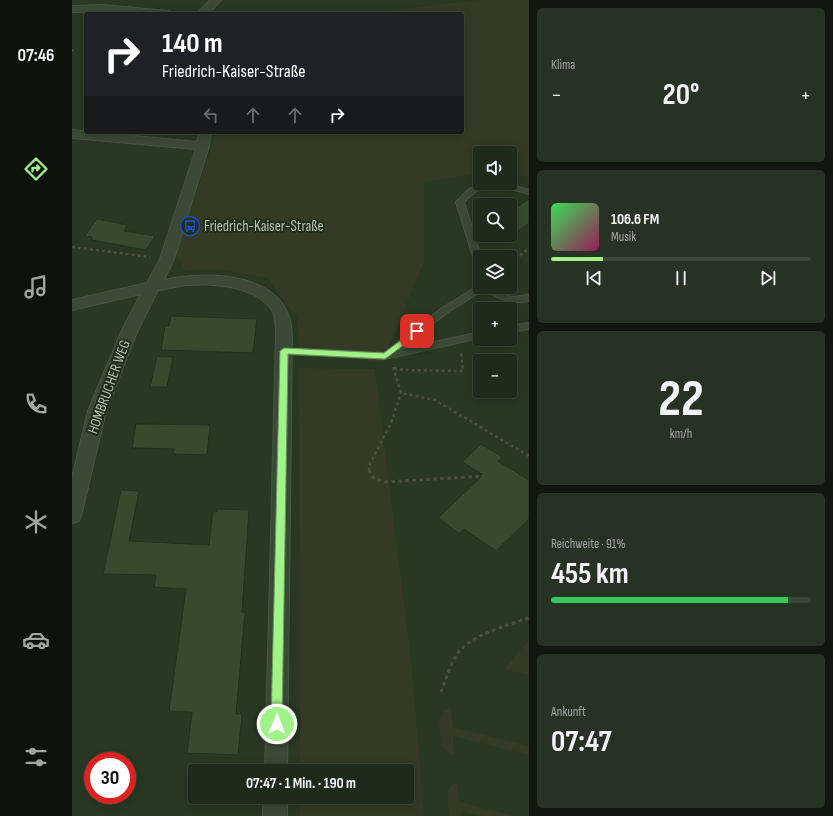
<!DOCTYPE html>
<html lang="de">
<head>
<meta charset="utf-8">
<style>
	:root { --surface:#1e2a1a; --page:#263223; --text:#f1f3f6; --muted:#a1a7a2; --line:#3c4639; --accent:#a1f289 }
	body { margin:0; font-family:"Sofia Sans Condensed",sans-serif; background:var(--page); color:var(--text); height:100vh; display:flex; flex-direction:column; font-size:15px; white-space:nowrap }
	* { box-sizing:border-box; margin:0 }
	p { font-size:13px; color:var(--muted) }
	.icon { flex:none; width:22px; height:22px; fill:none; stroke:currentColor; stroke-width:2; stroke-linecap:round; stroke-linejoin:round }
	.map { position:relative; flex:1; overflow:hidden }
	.drawer { display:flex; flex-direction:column; gap:8px; padding:8px; background:#10170e; width:304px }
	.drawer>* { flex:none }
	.hud { position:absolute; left:12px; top:12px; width:380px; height:122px; border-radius:4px; box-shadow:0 2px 10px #0003,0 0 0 1px var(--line); background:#202124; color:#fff; overflow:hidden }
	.fabs { position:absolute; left:401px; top:146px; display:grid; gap:8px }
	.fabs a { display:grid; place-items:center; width:44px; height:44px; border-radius:4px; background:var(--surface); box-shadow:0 2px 10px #0003,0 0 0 1px var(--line); font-size:20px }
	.speed { position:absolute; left:12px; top:752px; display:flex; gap:8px; font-size:20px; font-weight:700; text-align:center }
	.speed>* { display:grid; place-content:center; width:52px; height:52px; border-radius:50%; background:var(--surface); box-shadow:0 2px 10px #0003,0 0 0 1px var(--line); line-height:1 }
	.speed .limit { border:6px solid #d22; background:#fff; color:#111 }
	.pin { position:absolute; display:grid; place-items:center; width:34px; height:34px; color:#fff; margin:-17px; border-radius:8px; box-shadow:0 2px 6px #0006 }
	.me { position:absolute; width:44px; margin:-22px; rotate:1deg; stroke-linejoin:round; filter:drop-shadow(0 0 3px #0008) }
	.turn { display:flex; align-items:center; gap:14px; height:84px; padding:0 12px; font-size:18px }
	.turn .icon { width:52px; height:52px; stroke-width:2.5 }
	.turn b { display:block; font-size:28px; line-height:34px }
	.lanes { display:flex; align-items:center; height:38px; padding:0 12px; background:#0003; justify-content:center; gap:20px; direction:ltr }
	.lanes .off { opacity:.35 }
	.big { font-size:30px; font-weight:700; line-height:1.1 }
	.drawer .card { flex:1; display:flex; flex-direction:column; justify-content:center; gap:6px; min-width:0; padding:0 14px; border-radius:6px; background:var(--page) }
	.drawer .dial { align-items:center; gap:0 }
	.dial b { font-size:52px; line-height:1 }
	.song { display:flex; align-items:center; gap:12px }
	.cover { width:48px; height:48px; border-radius:6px; background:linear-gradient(135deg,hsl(130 70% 55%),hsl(330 70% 35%)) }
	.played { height:4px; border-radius:2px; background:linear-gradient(90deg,var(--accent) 20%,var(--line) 20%) }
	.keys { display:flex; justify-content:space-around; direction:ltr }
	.heat { display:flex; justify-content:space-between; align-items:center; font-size:22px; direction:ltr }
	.charge { height:6px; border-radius:3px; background:linear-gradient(90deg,#34c759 91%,var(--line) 0) }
	.trip { position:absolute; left:116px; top:764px; width:226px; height:40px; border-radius:4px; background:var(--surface); box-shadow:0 2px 10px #0003,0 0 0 1px var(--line); font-weight:700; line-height:40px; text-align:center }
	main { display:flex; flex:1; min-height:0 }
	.dock { display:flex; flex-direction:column; width:72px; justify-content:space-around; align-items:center; background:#0c110a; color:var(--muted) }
	.dock .icon { width:28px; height:28px }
	.dock .active { color:var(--accent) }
	.dock b { font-size:18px; color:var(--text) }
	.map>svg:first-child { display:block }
</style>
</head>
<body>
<main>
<nav class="dock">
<b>07:46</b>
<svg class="icon active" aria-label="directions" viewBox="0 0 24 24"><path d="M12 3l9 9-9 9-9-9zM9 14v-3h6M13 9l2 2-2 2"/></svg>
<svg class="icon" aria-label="music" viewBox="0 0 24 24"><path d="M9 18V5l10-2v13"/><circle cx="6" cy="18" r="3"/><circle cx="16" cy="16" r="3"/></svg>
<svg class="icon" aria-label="phone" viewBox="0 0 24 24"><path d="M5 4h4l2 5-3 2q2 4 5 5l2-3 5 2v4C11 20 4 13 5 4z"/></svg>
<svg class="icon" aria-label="climate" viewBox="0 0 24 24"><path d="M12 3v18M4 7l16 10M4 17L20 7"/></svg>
<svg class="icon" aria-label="car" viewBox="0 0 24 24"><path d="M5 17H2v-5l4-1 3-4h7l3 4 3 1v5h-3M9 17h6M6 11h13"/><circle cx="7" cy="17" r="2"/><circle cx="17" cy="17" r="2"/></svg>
<svg class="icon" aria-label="filters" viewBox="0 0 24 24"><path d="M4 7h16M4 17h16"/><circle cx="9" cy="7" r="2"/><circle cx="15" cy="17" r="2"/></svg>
</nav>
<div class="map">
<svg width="457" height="816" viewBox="0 0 457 816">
	<rect width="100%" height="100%" fill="#283823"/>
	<path fill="#343a25" d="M406,0H457V177L438,173V153H408V173L352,182V262L313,356L310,362L228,354L225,318L195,278L151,270H113L104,253L140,144L143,132H390V14H289Z
		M227,368L303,369L340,669L352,816H228V797H335V771H228Z
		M457,640V675L432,669Z
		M375,709H379L381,727L457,746V755L381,736L382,755L372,749L369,745C368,732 363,717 375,709Z
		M385,782L388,802L442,816H407L389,811V816H377C376,803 371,788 385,782Z"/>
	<path fill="#374a30" stroke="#22301d" d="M457,199V223L438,237V212Z
		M25,219L55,225L52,231L83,236L74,250L20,240V237L13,236Z
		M99,316L185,319L181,353L89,350L93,326H97Z
		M85,356L101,357L95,387H78Z
		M64,424L138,425L135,455L101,454L102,449L60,448Z
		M409,444L430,457L426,461L457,480V519L424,551L392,529L388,534L366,518L411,475L390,462Z
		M49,490L67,491L57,541L137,545L141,511H145V509L177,510L170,612H173L164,714H170L166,755L115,753L120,712L97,711L114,589L82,587L84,575L31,574Z"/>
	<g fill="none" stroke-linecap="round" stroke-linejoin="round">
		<defs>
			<path id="lane" d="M410,183C427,183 441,185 457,190V194C430,187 413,178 392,202L409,257L408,268L404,266L384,202L397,189Z
				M407,285L408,287H421L433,295L440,297L457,295V301C440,304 426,300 413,289L376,312L327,350L408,332V338L313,359L212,354L208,351L212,348L312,353L370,308Z
				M457,323V329L438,332V326Z"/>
			<path id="street" d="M138,0H149L136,14H125Z
				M31,5L97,11L102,14C68,14 34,11 0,12V6Z
				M0,130L125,142L127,132H139L137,146L102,259L92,280C138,270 219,272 220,336L215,771H193L204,336C204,328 204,319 201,312C187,286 142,283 116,285C106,286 96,289 86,290L65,332L34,411L9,516L7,521L0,523V478L16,411L49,332L69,294L0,310V300L75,283L88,259L124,149L0,138Z
				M191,797H215V816H191Z"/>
		</defs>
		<use href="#lane" stroke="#475542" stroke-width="2"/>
		<use href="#street" stroke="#475542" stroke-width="2"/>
		<path stroke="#4d523d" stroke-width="2" stroke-dasharray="2 2" stroke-linecap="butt" d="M0,51L3,48"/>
		<path stroke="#4d523d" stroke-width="2.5" stroke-dasharray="3 3" stroke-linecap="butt" d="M0,247L78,257
			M438,277L444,259L457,248
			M321,367L329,393L363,400L457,456
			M322,368L330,370L391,371L389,353
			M297,471V466L319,423L329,393"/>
		<path stroke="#4d523d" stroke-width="3" stroke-dasharray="3.5 3.5" stroke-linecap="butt" d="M297,470L300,477L313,482L412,476
			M369,692C373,681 381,657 389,649C407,632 434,626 457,618"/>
		<use href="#lane" fill="#3b4936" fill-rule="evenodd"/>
		<use href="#street" fill="#3b4936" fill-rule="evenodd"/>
	</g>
	<path fill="#a1f289" stroke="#699d59" d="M345,328L350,331L348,333L313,359L216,354L210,724L209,728L205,730L200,728L199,724L208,351L212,348L312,353Z"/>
	<defs>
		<symbol id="bus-ring" viewBox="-11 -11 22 22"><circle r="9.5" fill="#202e1b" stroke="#1a4fb4" stroke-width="1.5"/><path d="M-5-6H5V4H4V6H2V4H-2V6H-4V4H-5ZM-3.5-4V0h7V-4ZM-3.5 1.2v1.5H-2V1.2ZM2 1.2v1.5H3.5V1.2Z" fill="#1a4fb4"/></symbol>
	</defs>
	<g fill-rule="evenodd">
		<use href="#bus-ring" x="107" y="215" width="22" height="22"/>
	</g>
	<g text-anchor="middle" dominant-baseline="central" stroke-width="4" stroke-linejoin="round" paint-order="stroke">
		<g font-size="15" fill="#b6c5b1" stroke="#202e1b" text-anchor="start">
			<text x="132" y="226">Friedrich-Kaiser-Straße</text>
		</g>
		<g font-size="15" fill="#b6c5b1" stroke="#202e1b">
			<text transform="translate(37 387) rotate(-70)">HOMBRUCHER WEG</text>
		</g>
	</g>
</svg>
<div class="fabs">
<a><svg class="icon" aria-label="sound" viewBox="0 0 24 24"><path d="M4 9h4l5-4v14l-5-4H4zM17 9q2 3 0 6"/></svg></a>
<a><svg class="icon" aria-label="search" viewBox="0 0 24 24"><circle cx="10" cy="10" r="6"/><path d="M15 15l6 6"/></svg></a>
<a><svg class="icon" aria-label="layers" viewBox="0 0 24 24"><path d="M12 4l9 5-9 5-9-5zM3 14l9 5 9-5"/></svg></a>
<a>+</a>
<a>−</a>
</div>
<div class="speed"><div class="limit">30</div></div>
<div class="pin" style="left:345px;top:331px;background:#d93025"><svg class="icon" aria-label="arrive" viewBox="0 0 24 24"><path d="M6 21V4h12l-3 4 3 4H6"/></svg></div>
<svg class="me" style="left:205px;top:724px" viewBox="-20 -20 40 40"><circle r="17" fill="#a1f289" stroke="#fff" stroke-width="3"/><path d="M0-11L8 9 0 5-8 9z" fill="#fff"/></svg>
<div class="trip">07:47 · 1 Min. · 190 m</div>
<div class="hud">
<div class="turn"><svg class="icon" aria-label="right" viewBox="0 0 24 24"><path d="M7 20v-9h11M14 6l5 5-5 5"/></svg><div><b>140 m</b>Friedrich-Kaiser-Straße</div></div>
<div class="lanes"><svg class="icon off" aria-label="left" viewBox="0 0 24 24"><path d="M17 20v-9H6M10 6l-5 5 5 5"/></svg><svg class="icon off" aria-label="ahead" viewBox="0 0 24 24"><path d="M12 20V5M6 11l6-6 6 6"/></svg><svg class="icon off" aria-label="ahead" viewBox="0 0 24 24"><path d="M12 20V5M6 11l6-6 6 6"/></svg><svg class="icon" aria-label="right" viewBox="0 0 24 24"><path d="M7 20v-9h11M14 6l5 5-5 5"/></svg></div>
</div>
</div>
<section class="drawer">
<div class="card"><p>Klima</p>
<div class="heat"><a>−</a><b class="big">20°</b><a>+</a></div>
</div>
<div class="card">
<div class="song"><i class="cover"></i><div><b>106.6 FM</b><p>Musik</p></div></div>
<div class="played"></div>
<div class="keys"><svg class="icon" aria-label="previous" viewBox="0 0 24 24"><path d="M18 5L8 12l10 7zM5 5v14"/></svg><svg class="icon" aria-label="pause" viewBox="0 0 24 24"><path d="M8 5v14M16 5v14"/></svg><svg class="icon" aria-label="next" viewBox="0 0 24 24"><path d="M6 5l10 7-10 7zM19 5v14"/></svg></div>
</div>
<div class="card dial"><b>22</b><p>km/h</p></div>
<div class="card"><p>Reichweite · 91%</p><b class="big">455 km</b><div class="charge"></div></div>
<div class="card"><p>Ankunft</p><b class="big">07:47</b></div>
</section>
</main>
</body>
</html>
